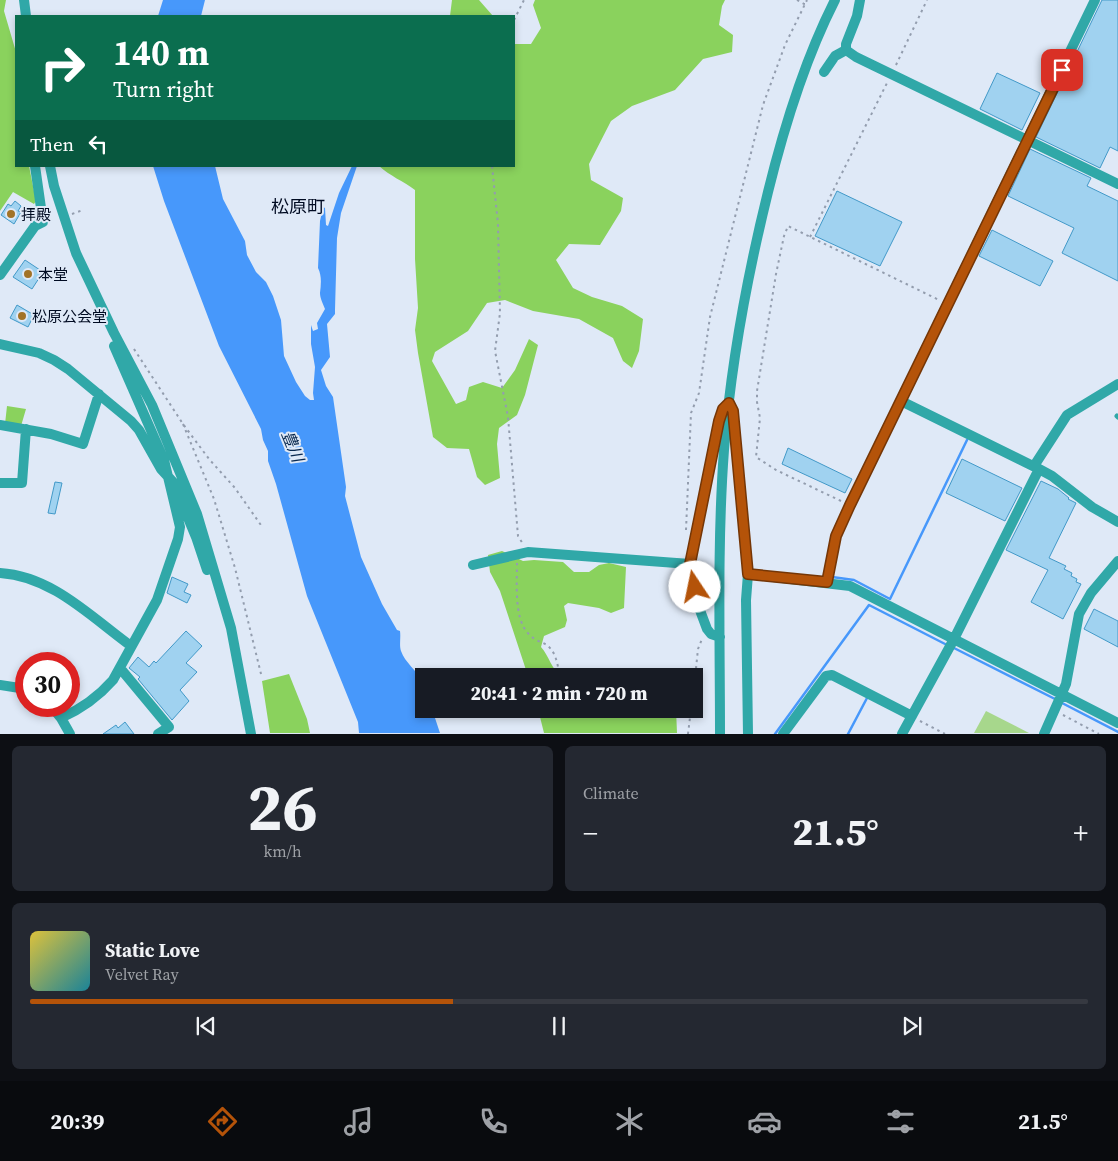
<!DOCTYPE html>
<html lang="en">
<head>
<meta charset="utf-8">
<style>
	:root { --surface:#171b24; --page:#242831; --text:#f1f3f6; --muted:#9ea1a6; --line:#363941; --accent:#b45309 }
	body { margin:0; font-family:"Source Serif 4","Noto Sans JP",serif; background:var(--page); color:var(--text); height:100vh; display:flex; flex-direction:column; font-size:19px; white-space:nowrap }
	* { box-sizing:border-box; margin:0 }
	p { font-size:16px; color:var(--muted) }
	.icon { flex:none; width:28px; height:28px; fill:none; stroke:currentColor; stroke-width:2; stroke-linecap:round; stroke-linejoin:round }
	.map { position:relative; height:734px; overflow:hidden }
	.details { display:flex; flex-direction:column; gap:12px; padding:12px; background:#0d0f14; flex:1 }
	.details>* { flex:none }
	.guide { position:absolute; left:15px; top:15px; width:500px; height:152px; border-radius:0px; box-shadow:0 2px 8px #0003; background:#0b6e4f; color:#fff; overflow:hidden }
	.speed { position:absolute; left:15px; top:652px; display:flex; gap:10px; font-size:25px; font-weight:700; text-align:center }
	.speed>* { display:grid; place-content:center; width:65px; height:65px; border-radius:50%; background:var(--surface); box-shadow:0 2px 8px #0003; line-height:1 }
	.speed .limit { border:8px solid #d22; background:#fff; color:#111 }
	.pin { position:absolute; display:grid; place-items:center; width:42px; height:42px; color:#fff; margin:-21px; border-radius:10px; box-shadow:0 2px 8px #0006 }
	.me { position:absolute; width:55px; margin:-28px; rotate:349deg; stroke-linejoin:round; filter:drop-shadow(0 0 4px #0008) }
	.turn { display:flex; align-items:center; gap:18px; height:105px; padding:0 15px; font-size:22px }
	.turn .icon { width:65px; height:65px; stroke-width:2.5 }
	.turn b { display:block; font-size:35px; line-height:42px }
	.then { display:flex; align-items:center; height:48px; padding:0 15px; background:#0003; gap:10px; font-size:19px }
	.big { font-size:38px; font-weight:800; line-height:1.1 }
	.details .widget { flex:1; display:flex; flex-direction:column; justify-content:center; gap:8px; min-width:0; padding:0 18px; border-radius:8px; background:var(--page) }
	.details .dial { align-items:center; gap:0 }
	.dial b { font-size:65px; line-height:1 }
	.song { display:flex; align-items:center; gap:15px }
	.cover { width:60px; height:60px; border-radius:8px; background:linear-gradient(135deg,hsl(50 70% 55%),hsl(190 70% 35%)) }
	.played { height:5px; border-radius:2px; background:linear-gradient(90deg,var(--accent) 40%,var(--line) 40%) }
	.keys { display:flex; justify-content:space-around; direction:ltr }
	.heat { display:flex; justify-content:space-between; align-items:center; font-size:28px; direction:ltr }
	.details .tiles { flex:1; display:grid; gap:12px; grid-template-columns:1fr 1fr }
	.widget:last-child { grid-column:span 2 }
	.trip { position:absolute; left:415px; top:668px; width:288px; height:50px; border-radius:0px; background:var(--surface); box-shadow:0 2px 8px #0003; font-weight:800; line-height:50px; text-align:center }
	.dock { display:flex; height:80px; justify-content:space-around; align-items:center; background:#090b0e; color:var(--muted) }
	.dock .icon { width:35px; height:35px }
	.dock .on { color:var(--accent) }
	.dock b { font-size:22px; color:var(--text) }
	.map>svg:first-child { display:block }
</style>
</head>
<body>
<div class="map">
<svg width="1118" height="734" viewBox="0 0 1118 734">
	<rect width="100%" height="100%" fill="#dfe9f7"/>
	<path fill="#a7d78c" d="M986,711L1029,733H974Z"/>
	<path fill="#8ad25d" d="M0,0H6L4,11L16,52V166H29L36,201L34,204L13,192L0,211Z
		M452,0H479L493,16H450Z
		M535,0H725L722,6L719,25L733,35L732,52L703,59L675,90L632,106L611,121L589,164L591,180L623,198L621,211L600,245L569,244L556,260L573,288L592,297L622,306L643,319L639,351L632,368L623,361L613,338L579,319L533,311L505,300L487,303L468,331L435,352L432,361L456,404L466,400L469,387L483,382L502,388L515,370L529,339L538,345L525,395L517,415L499,428L497,444L500,478L485,485L477,477L469,449L447,448L433,437L418,353L415,330L418,308L415,259V190C403,181 390,176 379,166H514V44H531L541,28L533,5Z
		M7,406L26,409L21,426L5,424Z
		M502,551L523,561L534,560L563,562L574,572H589L599,565L609,563L626,567L624,608L611,613L599,608L568,603L564,606L567,620L565,627L544,636L541,647C549,656 552,670 561,676H528L500,591L490,572L488,555Z
		M289,674L307,719L310,733H270L262,681Z
		M538,709H676L677,733H544Z"/>
	<path fill="#4798fb" d="M163,0H205L201,16H158Z
		M153,166H215L223,199L245,241L247,255L256,272L266,282L273,296L281,320L284,356L296,382L305,396L310,400H314L313,393L315,367L311,344V325L313,331L318,329L317,323L325,309C323,304 320,298 320,293C321,284 322,276 318,268L320,221L323,207L325,208L326,225L328,226L339,193L352,166H357L341,213L337,238L335,310V314L327,324L330,357L321,370L326,386L333,397L346,487L345,496L361,557L382,604L397,630L400,631C401,638 399,645 401,651C405,663 417,670 421,681C425,689 424,700 424,709H432L440,733H359L358,722L307,596L276,484L268,461V451L263,440L261,429L219,346L164,201Z"/>
	<g fill="none" stroke-linecap="round" stroke-linejoin="round">
		<path stroke="#4798fb" stroke-width="2.5" d="M832,577L854,580L890,599L967,440
			M952,647L1057,700
			M1062,703L1118,732
			M775,734L869,605L947,645
			M848,734L867,698"/>
	</g>
	<path fill="#a0d2f0" stroke="#4299c8" d="M1102,0H1118V151L1110,147L1100,168L1036,137Z
		M997,73L1040,93L1022,130L980,109Z
		M1030,149L1091,178L1087,186L1118,201V281L1062,253L1074,228L1008,196Z
		M837,191L902,222L880,266L815,236Z
		M15,201L21,206L18,211L21,212L14,224L1,215L8,204L11,206Z
		M992,230L1053,261L1040,286L979,256Z
		M25,260L43,272L32,289L13,277Z
		M17,305L34,315L28,327L10,318Z
		M788,448L852,479L845,493L782,464Z
		M962,459L1022,488L1005,521L946,493Z
		M1041,481L1058,489L1069,498L1068,499L1076,503L1049,558L1066,566L1064,569L1072,573L1071,576L1077,579L1076,582L1081,584L1063,619L1031,602L1048,570L1006,550Z
		M55,482L62,483L55,514L48,513Z
		M172,577L188,584L184,592L191,595L187,603L167,593Z
		M1094,609L1118,621V647L1084,629Z
		M186,631L202,646L186,663L197,672L180,690L189,701L172,720L138,679L140,677L129,668L138,657L149,667L154,661L156,663Z
		M125,722L134,734H103L116,725L118,728Z"/>
	<g fill="none" stroke-linecap="round" stroke-linejoin="round">
		<path stroke="#939dae" stroke-width="2" stroke-dasharray="2.5 4" stroke-linecap="butt" d="M797,0L804,4V0
			M514,20L524,0
			M896,65L927,0
			M492,166L498,224L500,313L495,351L508,417L518,536L523,544
			M72,214L83,210
			M810,237L887,83
			M134,349L183,424L209,459L235,488L263,528
			M183,424L214,499L235,568L262,678
			M841,501L776,470L756,457L760,418L757,402V391L776,274L784,236L788,226L939,300
			M686,530L691,413L699,393L710,317L763,105L785,45L807,0
			M517,563C517,582 514,617 527,632C531,637 537,641 543,643C556,649 557,663 560,676
			M694,688L698,649L702,639
			M1063,715L1099,734
			M920,721L945,734
			M688,734L691,709"/>
		<path stroke="#30a8a8" stroke-width="5" d="M1117,416L1118,417"/>
		<path stroke="#30a8a8" stroke-width="10" d="M24,0L26,16
			M846,50L856,57L1118,184
			M824,72L835,56L846,50V44L857,16L860,0
			M50,166L54,186L76,253L114,333L152,405L197,514L231,628L251,734
			M0,275L35,226L43,222L35,166
			M0,344L39,353L54,360L68,369L131,421L139,430L161,469L173,482L196,537L207,570
			M901,401L1039,469L1052,476L1092,507L1118,522
			M0,425L51,434L83,444L99,394
			M1034,466L1067,415L1118,384
			M0,483H22L26,429
			M473,565L528,552L690,564
			M0,573C52,576 91,617 131,646
			M748,574L850,586L1118,723
			M827,583L836,536L850,505L1095,0
			M720,637L711,634L707,629L698,605L690,564L719,421L723,409L729,403L733,411L748,574L746,600L748,734
			M120,668L169,727L158,734
			M0,685L26,689
			M51,706L61,718L70,734
			M61,718C81,709 99,696 113,680L157,600L178,539L180,527L164,460L114,346
			M720,734C720,639 717,544 724,450C731,363 747,277 768,192C784,127 804,61 835,0
			M783,734L826,676L832,675L912,716
			M902,734L954,639L1039,469
			M1044,734L1066,684L1079,614L1091,593L1118,561"/>
	</g>
	<g fill="none" stroke-linecap="round" stroke-linejoin="round">
		<defs>
			<path id="route" d="M695,587L690,564L719,421L723,409L729,403L733,411L748,574L827,582L836,536L850,505L1062,70"/>
		</defs>
		<use href="#route" stroke="#753606" stroke-width="12"/>
		<use href="#route" stroke="#b45309" stroke-width="9"/>
	</g>
	<g fill="#a27327" stroke="#dfe9f7" stroke-width="2">
		<circle cx="11" cy="214" r="5"/>
		<circle cx="28" cy="274" r="5"/>
		<circle cx="22" cy="316" r="5"/>
	</g>
	<g text-anchor="middle" dominant-baseline="central" stroke-width="4" stroke-linejoin="round" paint-order="stroke">
		<g font-size="15" fill="#000b22" stroke="#dfe9f7" text-anchor="start">
			<text x="21" y="214">拝殿</text>
			<text x="38" y="274">本堂</text>
			<text x="32" y="316">松原公会堂</text>
		</g>
		<g font-size="16" font-style="italic" fill="#09294f" stroke="#dfe9f7">
			<text transform="translate(293 446) rotate(68)">豊川</text>
		</g>
		<g font-size="18" fill="#000b22" stroke="#dfe9f7">
			<text x="298" y="206">松原町</text>
		</g>
	</g>
</svg>
<div class="speed"><div class="limit">30</div></div>
<div class="pin" style="left:1062px;top:70px;background:#d93025"><svg class="icon" aria-label="arrive" viewBox="0 0 24 24"><path d="M6 21V4h12l-3 4 3 4H6"/></svg></div>
<svg class="me" style="left:695px;top:587px" viewBox="-20 -20 40 40"><circle r="19" fill="#fff"/><path d="M0-13L10 11 0 6-10 11z" fill="#b45309"/></svg>
<div class="trip">20:41 · 2 min · 720 m</div>
<div class="guide">
<div class="turn"><svg class="icon" aria-label="right" viewBox="0 0 24 24"><path d="M7 20v-9h11M14 6l5 5-5 5"/></svg><div><b>140 m</b>Turn right</div></div>
<div class="then">Then<svg class="icon" aria-label="left" viewBox="0 0 24 24"><path d="M17 20v-9H6M10 6l-5 5 5 5"/></svg></div>
</div>
</div>
<section class="details">
<div class="tiles">
<div class="widget dial"><b>26</b><p>km/h</p></div>
<div class="widget"><p>Climate</p>
<div class="heat"><a>−</a><b class="big">21.5°</b><a>+</a></div>
</div>
<div class="widget">
<div class="song"><i class="cover"></i><div><b>Static Love</b><p>Velvet Ray</p></div></div>
<div class="played"></div>
<div class="keys"><svg class="icon" aria-label="previous" viewBox="0 0 24 24"><path d="M18 5L8 12l10 7zM5 5v14"/></svg><svg class="icon" aria-label="pause" viewBox="0 0 24 24"><path d="M8 5v14M16 5v14"/></svg><svg class="icon" aria-label="next" viewBox="0 0 24 24"><path d="M6 5l10 7-10 7zM19 5v14"/></svg></div>
</div>
</div>
</section>
<nav class="dock">
<b>20:39</b>
<svg class="icon on" aria-label="directions" viewBox="0 0 24 24"><path d="M12 3l9 9-9 9-9-9zM9 14v-3h6M13 9l2 2-2 2"/></svg>
<svg class="icon" aria-label="music" viewBox="0 0 24 24"><path d="M9 18V5l10-2v13"/><circle cx="6" cy="18" r="3"/><circle cx="16" cy="16" r="3"/></svg>
<svg class="icon" aria-label="phone" viewBox="0 0 24 24"><path d="M5 4h4l2 5-3 2q2 4 5 5l2-3 5 2v4C11 20 4 13 5 4z"/></svg>
<svg class="icon" aria-label="climate" viewBox="0 0 24 24"><path d="M12 3v18M4 7l16 10M4 17L20 7"/></svg>
<svg class="icon" aria-label="car" viewBox="0 0 24 24"><path d="M5 17H2v-5l4-1 3-4h7l3 4 3 1v5h-3M9 17h6M6 11h13"/><circle cx="7" cy="17" r="2"/><circle cx="17" cy="17" r="2"/></svg>
<svg class="icon" aria-label="filters" viewBox="0 0 24 24"><path d="M4 7h16M4 17h16"/><circle cx="9" cy="7" r="2"/><circle cx="15" cy="17" r="2"/></svg>
<b>21.5°</b>
</nav>
</body>
</html>
